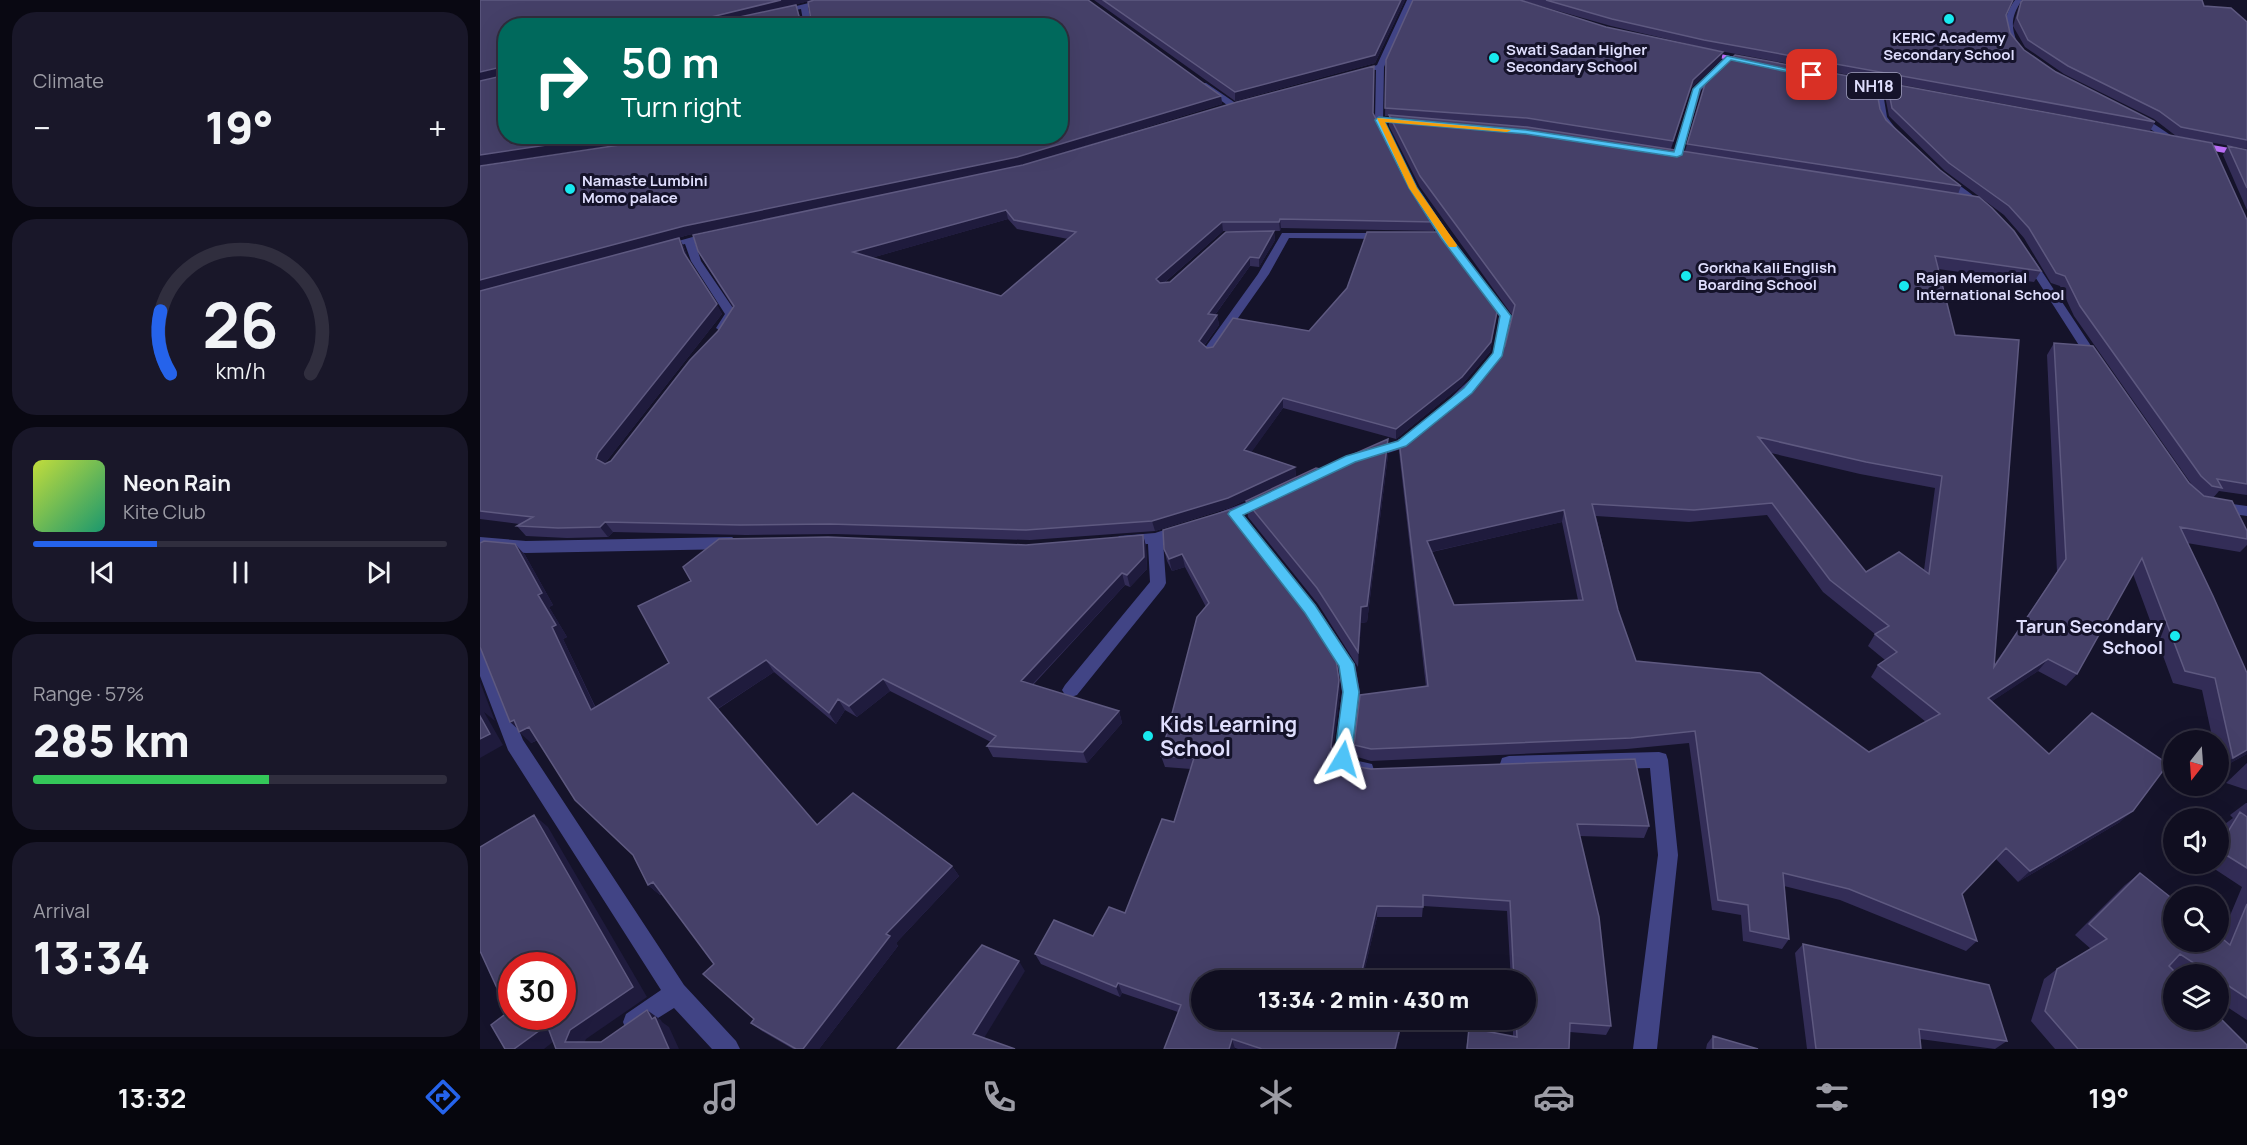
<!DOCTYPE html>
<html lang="en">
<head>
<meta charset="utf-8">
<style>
	:root { --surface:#100e20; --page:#191729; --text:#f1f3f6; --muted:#9c9ca5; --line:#302e3e; --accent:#2563eb }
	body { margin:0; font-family:Manrope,sans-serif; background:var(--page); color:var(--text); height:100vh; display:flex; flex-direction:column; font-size:22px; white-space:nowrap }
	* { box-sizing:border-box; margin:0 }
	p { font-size:20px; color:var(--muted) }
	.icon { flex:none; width:33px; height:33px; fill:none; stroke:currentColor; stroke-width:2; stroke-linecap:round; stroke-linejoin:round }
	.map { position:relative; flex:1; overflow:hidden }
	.side { display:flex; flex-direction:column; gap:12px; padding:12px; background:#090812; width:480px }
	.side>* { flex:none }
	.banner { position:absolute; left:18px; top:18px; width:570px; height:126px; border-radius:24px; box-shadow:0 6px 24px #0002,0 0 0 2px var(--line); background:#00695c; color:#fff; overflow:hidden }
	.needle { width:39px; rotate:197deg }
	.controls { position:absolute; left:1683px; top:730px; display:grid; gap:12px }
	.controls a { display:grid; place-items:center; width:66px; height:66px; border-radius:50%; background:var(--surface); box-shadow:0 6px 24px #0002,0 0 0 2px var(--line); font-size:30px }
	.speed { position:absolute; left:18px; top:952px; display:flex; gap:12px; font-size:30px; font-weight:700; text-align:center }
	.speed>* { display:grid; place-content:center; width:78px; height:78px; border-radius:50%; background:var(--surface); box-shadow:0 6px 24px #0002,0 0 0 2px var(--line); line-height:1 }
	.speed .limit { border:9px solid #d22; background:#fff; color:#111 }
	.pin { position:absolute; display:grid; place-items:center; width:51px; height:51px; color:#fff; margin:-26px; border-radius:12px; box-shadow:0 3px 9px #0006 }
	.me { position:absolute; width:66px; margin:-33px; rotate:7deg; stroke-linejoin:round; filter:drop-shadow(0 0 4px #0008) }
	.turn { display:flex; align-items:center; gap:21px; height:126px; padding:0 24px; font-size:27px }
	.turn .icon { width:78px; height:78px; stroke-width:2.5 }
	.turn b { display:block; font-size:42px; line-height:51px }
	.big { font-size:45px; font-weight:800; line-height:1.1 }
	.side .card { flex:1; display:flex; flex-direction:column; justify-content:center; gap:9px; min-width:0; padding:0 21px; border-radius:24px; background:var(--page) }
	.side .dial { align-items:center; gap:0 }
	.dial svg { height:156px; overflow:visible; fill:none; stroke:var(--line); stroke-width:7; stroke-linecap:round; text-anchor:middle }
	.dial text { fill:var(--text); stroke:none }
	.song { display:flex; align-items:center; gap:18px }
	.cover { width:72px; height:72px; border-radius:9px; background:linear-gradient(135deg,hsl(70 70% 55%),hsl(160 70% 35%)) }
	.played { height:6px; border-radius:3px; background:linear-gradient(90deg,var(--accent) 30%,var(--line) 30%) }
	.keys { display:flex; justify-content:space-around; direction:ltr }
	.heat { display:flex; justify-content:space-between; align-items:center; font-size:33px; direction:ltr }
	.charge { height:9px; border-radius:4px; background:linear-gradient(90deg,#34c759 57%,var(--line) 0) }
	.trip { position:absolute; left:711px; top:970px; width:345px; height:60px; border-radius:30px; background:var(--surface); box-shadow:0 6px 24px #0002,0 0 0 2px var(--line); font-weight:800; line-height:60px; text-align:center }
	.tabs { display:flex; height:96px; justify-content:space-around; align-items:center; background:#06060d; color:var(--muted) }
	.tabs .icon { width:42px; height:42px }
	.tabs .selected { color:var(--accent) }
	.tabs b { font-size:27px; color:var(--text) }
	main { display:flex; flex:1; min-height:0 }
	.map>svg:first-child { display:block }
</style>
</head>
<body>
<main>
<section class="side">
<div class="card"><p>Climate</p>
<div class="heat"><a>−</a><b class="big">19°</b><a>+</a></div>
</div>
<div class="card dial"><svg viewBox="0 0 100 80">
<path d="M14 69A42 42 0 1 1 86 69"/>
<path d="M14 69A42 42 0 0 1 9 37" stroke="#2563eb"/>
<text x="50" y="56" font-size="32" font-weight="700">26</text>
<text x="50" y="72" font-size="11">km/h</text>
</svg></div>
<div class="card">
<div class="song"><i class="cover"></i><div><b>Neon Rain</b><p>Kite Club</p></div></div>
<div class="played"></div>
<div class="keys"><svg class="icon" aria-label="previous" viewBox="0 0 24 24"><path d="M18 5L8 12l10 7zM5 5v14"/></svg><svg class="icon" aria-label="pause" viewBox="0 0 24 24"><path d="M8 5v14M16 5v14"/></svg><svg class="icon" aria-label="next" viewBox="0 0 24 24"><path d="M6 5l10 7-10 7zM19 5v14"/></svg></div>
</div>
<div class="card"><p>Range · 57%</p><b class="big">285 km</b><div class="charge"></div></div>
<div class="card"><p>Arrival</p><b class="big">13:34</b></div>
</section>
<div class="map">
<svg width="1767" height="1049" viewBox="0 0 1767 1049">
	<rect width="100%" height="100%" fill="#15132a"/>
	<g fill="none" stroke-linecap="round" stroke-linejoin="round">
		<path fill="#414485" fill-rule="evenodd" d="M341,0H354L328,7L332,26H324L321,9L300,13L296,11Z
			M927,0H933L904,67L903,120L938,188L969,234L1031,316L1024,354L993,394L976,404L969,400C982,385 1002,372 1012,354C1017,344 1017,327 1019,316L961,238L928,188L895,120L896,70L887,69L897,65Z
			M1535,0H1542C1532,15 1530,25 1537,42L1533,44C1518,34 1526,12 1535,0Z
			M1246,56L1253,58L1221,90L1202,155L1194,157L1213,89Z
			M726,83L757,104V108H751L723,87V83Z
			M1395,85L1402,87L1407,117L1416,129L1415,131H1409L1399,117Z
			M1656,112L1698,140V144H1692L1653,117L1652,115Z
			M382,136H391L392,150H386Z
			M1461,176H1467L1506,205V209H1498L1461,180Z
			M234,231L238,232V236L215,242L221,261L257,314L246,331L242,332L236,328L245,314L211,261L205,244L182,250L177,247Z
			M802,233H905L910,236L905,239L809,238L789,274L732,355H724L722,352L778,274Z
			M1548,255L1553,258L1621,361L1619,364L1615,365L1609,361L1543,258Z
			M934,429L941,433L927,447L889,459L882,454L884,451L917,441Z
			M785,495L792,500L790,504L763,514L836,605L875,664L880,692L872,757L874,760L892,764L894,770L892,776L885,778L862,774L854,759L862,692L858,665L824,613L751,519L735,525L728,520L730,516Z
			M1737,502L1767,506V516L1732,511L1730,507L1732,503Z
			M703,524L708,525L711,529L708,533L683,541L686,583L684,587L597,695L591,697L585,695L582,690L585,685L670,582L668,544L644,545L636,540L639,536L675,533Z
			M0,537L46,541L252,537L260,543L252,549L46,553L0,549Z
			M0,646L6,648L8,653L43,740L204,985L256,1041L260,1049H232L194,1008L154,1033L146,1030L143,1022L146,1014L181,990L28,750L0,676Z
			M1179,752L1186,754L1188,760L1198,855L1177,1049H1153L1178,855L1170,768L1029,772L1022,770L1020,764L1022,758L1029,756Z"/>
		<path fill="#b96df5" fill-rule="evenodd" d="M1222,50L1269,60L1273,62L1269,64L1219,54Z
			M1375,81L1426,90L1430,92L1426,94L1372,85L1371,83Z
			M1715,142L1767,151V157L1712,147L1710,145Z"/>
	</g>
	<path fill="#332d57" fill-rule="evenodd" d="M0,0H333L300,8L316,5L321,20H331L328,2L334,0H608L741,96L742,104L539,166L208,235L187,241L199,238L204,247L208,259L242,314L125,463V464L131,461L210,360L238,331L253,307L223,260L218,251L213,235L543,165L757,102L894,66L893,113L926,180L954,222V231L801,228L800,231H743L684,283L690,282L746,232L794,231L795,240L779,267L770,266L735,315H737L739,325L724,346L727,348L733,347L753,318L829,331L867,288L887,232H961L1018,307L1010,352L981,386L916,439L803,408L771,452L815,467L816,477L749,508L675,531L550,540L355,534L266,535L133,532L128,537L87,538L46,536L37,526L39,524L0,519V166L166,141L167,140L0,165V81L22,76L0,81ZM26,26H580V136H390L391,143H382L381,136H26ZM528,219L537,229L588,239L521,296L391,258Z
		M614,0H925L895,63L755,101Z
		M1040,0H1533L1526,15L1530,33L1544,50L1576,72L1675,122L1670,131L1224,48L1243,52L1241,60L1211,88L1191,149L1205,151L1207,144L1400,109L1406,120L1460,170L1481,186L1478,194L1561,271L1554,282L1458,269L1514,665L1577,572L1567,355L1574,343L1712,485L1594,316L1580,286L1571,283L1544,238L1524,215L1465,171L1409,116L1404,91L1407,83L1767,220V495L1739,491L1733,498L1767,531V545L1760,552L1707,543L1767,754L1739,769L1738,741H1733L1722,690L1693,683L1653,574L1597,674L1586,686L1558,671L1512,701L1640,822L1538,882L1516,859L1482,894L1497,941L1486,951L1360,900L1304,886L1309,939L1302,949L1263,941L1261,915L1232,910L1209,743L1147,749L891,761L874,756V745L946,687L919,452V440L929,437L996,383L1025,346L1032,315L940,187L909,126V116H905L906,60L1126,27L1221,47L1131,26ZM1291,453L1380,474L1455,488L1444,570L1386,572ZM1287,515L1343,592L1395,634L1388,646L1405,660L1398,665L1391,677L1446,722L1389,752L1156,661L1138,610L1116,516L1209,522ZM1082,522L1098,600L974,605L952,552Z
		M1541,2L1724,6L1767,22V149L1696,136L1674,119L1584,74L1545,47L1533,26L1538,9Z
		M1748,146L1767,150V210L1743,155Z
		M908,439V455L887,622L881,623L878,667L838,604L768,517L766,501Z
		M683,530L859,680L860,692L853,750L861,764L1169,826L1164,838L1099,836L1131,1026L1126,1035L1090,1032L1089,1049H986L989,1028L1033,1037V1020H1046V981H1031L1027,911L943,906L942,917H897L884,972L923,1020L916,1049H758L755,1048L698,1012L642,993L640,997L561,964L555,954L613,936L645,913L694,822L711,769L685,767L681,756L726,607L705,567L692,571L687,561L684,549Z
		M663,535L666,546L667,569L650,587L645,585L553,685L639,711L642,723L607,763L513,757L507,746L511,742L410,691L377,717L365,710L356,724L294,672L238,709L337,825L472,866L479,876L416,943L418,946L339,1049H313L282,1031L271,1023L274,1019L182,894L180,895L168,885L153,855L58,740L51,743L35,544L45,555L73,605L69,607L87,637L83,639L116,708L546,545Z
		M1767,763V790L1746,783Z
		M1766,803H1767V1020L1738,1001V975H1700L1693,971L1767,1049H1575L1551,1021L1564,979L1577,969L1611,949L1595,935L1645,885L1660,873L1741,937L1762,887L1727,864H1738V834L1745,824L1753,818L1750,815Z
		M1323,944L1527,1041L1515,1049L1440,1039L1441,1049H1327L1315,953Z
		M1233,1036L1278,1049H1226L1227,1044Z"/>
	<path fill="#1f1b3d" d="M301,0H333L230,26L223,19Z
		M921,0H925L895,63L755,101V92Z
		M1243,52L1241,60L1211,88L1191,149L1213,80Z
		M21,67L26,75L0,81V72Z
		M741,96L742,104L539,166L208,235L0,292V280L204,226Z
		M127,136H165L167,140L0,165V155Z
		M526,210L528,219L377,262L373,252Z
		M800,219L801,228L800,231L799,222Z
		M742,222L743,231L678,288L676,279Z
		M794,231L795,240L779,267V258Z
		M199,238L204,247L209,262L204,253Z
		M770,257V266L729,323L728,314Z
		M237,304L242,314L125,463L124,469L116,459L118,453Z
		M1018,307L1010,352L981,386L916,439V429Z
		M737,315L739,325L720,351L719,341Z
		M803,398V408L766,460L764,450Z
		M908,439V455L887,622L881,623L878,667V652L881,607Z
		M815,467L816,477L749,508L675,531L672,521Z
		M1084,510L1082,522L946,553L947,541Z
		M125,522L133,532L128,537L120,527Z
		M663,535L666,546L667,569L650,587L647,575Z
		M35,544L45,555L73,605L69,607L87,637L83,639L122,722L111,710L72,627Z
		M702,554L705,567L692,571L689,559Z
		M642,573L645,585L545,692L541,681Z
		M1568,659L1558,671L1499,710L1508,698Z
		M286,660L294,672L237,709L228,698Z
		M403,679L410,691L377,717L369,706Z
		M859,680L860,692L852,759L851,747Z
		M0,682L15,721L4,712L23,745L0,758Z
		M358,699L365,710L356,724L349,713Z
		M639,711L642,723L607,763L603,752Z
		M34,720L49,727L62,738L51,743L39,732L40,731L30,722Z
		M1767,750V754L1739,769L1753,758Z
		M1653,811L1640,822L1538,882L1550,871Z
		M54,815L68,827L167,997L106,1039L102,1049L85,1042Z
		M472,866L479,876L416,943L418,946L339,1049H323L406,934Z
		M173,882L185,892L180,895L168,885Z
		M897,906V917L882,981V971Z
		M539,961L545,971L501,1043L493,1034Z
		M638,983L642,993L640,997L636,987Z
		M167,1010L181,1020L182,1022L189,1027L199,1049H189Z
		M922,1020H923L916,1049H915Z
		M67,1025L83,1034L64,1049H34Z
		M752,1039L755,1049H749Z"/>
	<path fill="#454068" stroke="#5e5980" stroke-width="1.5" fill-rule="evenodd" d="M0,0H301L223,19L241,21L316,5L320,20H331L328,2L334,0H608L741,96L537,157L204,226L0,280V166L166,141L170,136H380L381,143H391L390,136H580V26H26V136H127L0,155V81L22,76L23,69L21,67L0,72Z
		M623,0H921L895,55L755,92Z
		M933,0H1040L1126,27L1243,52L1213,80L1193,141L1047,118L905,108L906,60Z
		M1066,0H1533L1526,15L1530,33L1544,50L1576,72L1675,122L1224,40L1132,19Z
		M1543,0H1722L1724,6L1751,8L1767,22V140L1701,127L1679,111L1588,66L1548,40L1537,18L1541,2Z
		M1255,55L1395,81L1400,109L1406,120L1460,170L1481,186L1207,144L1225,84Z
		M894,66L893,113L926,180L954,222L800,219L799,222H742L676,279L680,283L690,282L746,232L794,231L779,258L770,257L728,314L737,315L719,341L727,348L733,347L753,318L829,331L867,288L887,232H961L1018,307L1011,342L982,377L916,429L803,398L764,450L815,467L748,498L672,521L546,530L350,524L260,525L125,522L120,527L78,528L37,526L53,517L0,511V291L199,238L204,253L237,304L118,453L116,459L125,464L131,461L210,360L238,331L254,306L218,251L213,235L543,165L757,102ZM526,210L534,220L596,232L521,296L373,252Z
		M1407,83L1732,143L1767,220V484L1737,479L1742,488L1732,486L1721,476L1600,306L1585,276L1576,273L1549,228L1529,206L1469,163L1412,108Z
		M909,115L1047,127L1499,197L1512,208L1534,231L1561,271L1455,256L1475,335L1539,340L1514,667L1586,559L1574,343L1613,346L1709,483L1724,496L1752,501L1767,531V539L1700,527L1733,596L1767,673V750L1753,758L1735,678L1705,671L1662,558L1597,674L1568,659L1508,698L1569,754L1612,713L1688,764L1653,811L1550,871L1526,848L1482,894L1497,941L1369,889L1303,873L1309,939L1270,931L1268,905L1238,900L1215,731L1151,738L891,749L874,745L880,695L948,686L919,440L929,437L996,383L1025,346L1035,305L940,176ZM1278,437L1386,462L1462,476L1449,574L1419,552L1386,572ZM1292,503L1350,580L1409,626L1395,634L1417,652L1398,665L1460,714L1389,752L1280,673L1156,661L1138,610L1112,504L1214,510ZM1084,510L1103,600L974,605L947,541Z
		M1748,146L1767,150V188Z
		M908,439L887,606L881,607L878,652L837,588L766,501L836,468L840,469Z
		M749,510L821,602L855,653L859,680L851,747L861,764L891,769L1155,759L1169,826L1097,824L1119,917L1131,1026L1090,1023L1089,1049H987L989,1028L1037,1037L1036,1020H1046V981H1034L1030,901L943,895V907L897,906L882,971L919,981H722V1020H922L915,1049H782L752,1039L749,1049H684L701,1005L638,983L636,987L555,954L574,920L613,936L629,907L645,913L682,819L694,822L714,758L681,756L717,617L729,603L702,554L689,559L684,549L683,530Z
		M663,535L664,557L647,575L642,573L541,681L639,711L603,752L507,746L516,736L403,679L369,706L358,699L349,713L286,660L228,698L337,825L373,793L472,866L406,934L410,936L323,1049H316L271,1023L274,1019L223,974L234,964L173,882L168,885L153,855L95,800L49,727L39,732L34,720L30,722L0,647V543L4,541L35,544L62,593L58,595L76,625L72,627L111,710L189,663L158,606L211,581L203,567L239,539L348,537L546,545Z
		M0,716L10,734L0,739Z
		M1760,812L1767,817V868L1738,850V848Z
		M54,815L153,987L90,1030L85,1042H121L167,1010L172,1019L175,1017L189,1049H76L67,1025L34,1049H25L11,1025L28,1012L0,951V847ZM32,966H82V1017H32Z
		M1660,873L1694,900V942H1738V935L1750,945L1767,904V998L1738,979V975H1732L1700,954L1689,966L1698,975H1694V1020H1738V1016L1767,1045V1049H1598L1565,1011L1577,969L1627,939L1609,924Z
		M1323,944L1509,985L1527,1041L1439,1029L1441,1049H1336Z
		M502,945L539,961L493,1034L535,1049H417Z
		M1233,1036L1278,1049H1233Z"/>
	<path fill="#4fc3f7" stroke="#337fa1" stroke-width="1.5" d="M1247,56L1335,75L1332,77L1251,60L1220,89L1202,155L1197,157L1046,134L905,122L937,188L968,234L1031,316L1022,356L992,393L926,446L875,462L763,515L835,605L874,664L879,692L871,759L869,764L863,766L857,764L854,759L863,692L859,666L825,613L748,514L750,511L866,456L918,441L984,388L1013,353L1020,316L961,238L929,188L895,120L899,117L1046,130L1194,152L1213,89Z"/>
	<path fill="#f59e0b" d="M897,118L1031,130L1027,132L905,122L937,188L977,245L976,247H969L929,188Z"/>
	<g fill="#18e9ef" stroke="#15132a" stroke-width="2">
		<circle cx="1469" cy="19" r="6"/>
		<circle cx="1014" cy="58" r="6"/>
		<circle cx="90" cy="189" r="6"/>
		<circle cx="1206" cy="276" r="6"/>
		<circle cx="1424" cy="286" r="6"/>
		<circle cx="1695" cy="636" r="6"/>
		<circle cx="668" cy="736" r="6"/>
	</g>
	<g text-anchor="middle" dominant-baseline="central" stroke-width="6" stroke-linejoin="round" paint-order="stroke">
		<g font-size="15" font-weight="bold" fill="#dfdefd" stroke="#15132a" text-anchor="start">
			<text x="1469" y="37" text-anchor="middle">KERIC Academy<tspan x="1469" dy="17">Secondary School</tspan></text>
			<text x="1026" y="49">Swati Sadan Higher<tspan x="1026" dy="17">Secondary School</tspan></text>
			<text x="102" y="180">Namaste Lumbini<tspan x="102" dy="17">Momo palace</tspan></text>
			<text x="1218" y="267">Gorkha Kali English<tspan x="1218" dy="17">Boarding School</tspan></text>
			<text x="1436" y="277">Rajan Memorial<tspan x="1436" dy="17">International School</tspan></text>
		</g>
		<rect fill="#15132a" stroke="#a2a1be" stroke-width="1.5" x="1367" y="73" width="54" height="26" rx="4.5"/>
		<g font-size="16" font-weight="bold" fill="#dfdefd">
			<text x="1394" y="86">NH18</text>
		</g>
		<g font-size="18" font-weight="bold" fill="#dfdefd" stroke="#15132a" text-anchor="end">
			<text x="1683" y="626">Tarun Secondary<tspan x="1683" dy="21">School</tspan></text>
		</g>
		<g font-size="21" font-weight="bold" fill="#dfdefd" stroke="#15132a" text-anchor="start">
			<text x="680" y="724">Kids Learning<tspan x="680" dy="24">School</tspan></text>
		</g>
	</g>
</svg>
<div class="controls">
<a><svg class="needle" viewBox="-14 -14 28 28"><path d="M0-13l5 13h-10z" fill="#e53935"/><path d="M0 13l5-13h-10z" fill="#9c9ca5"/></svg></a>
<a><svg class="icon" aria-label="sound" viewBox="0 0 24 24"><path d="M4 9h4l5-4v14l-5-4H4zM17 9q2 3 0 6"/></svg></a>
<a><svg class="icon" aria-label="search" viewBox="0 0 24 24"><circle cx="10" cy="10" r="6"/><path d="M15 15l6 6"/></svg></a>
<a><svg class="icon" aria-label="layers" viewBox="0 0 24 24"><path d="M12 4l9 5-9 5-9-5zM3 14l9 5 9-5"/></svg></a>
</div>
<div class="speed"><div class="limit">30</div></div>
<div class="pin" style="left:1332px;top:75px;background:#d93025"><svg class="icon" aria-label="arrive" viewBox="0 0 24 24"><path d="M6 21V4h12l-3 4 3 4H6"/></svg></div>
<svg class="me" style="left:863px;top:759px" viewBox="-20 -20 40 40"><path d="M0-17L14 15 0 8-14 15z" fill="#4fc3f7" stroke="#fff" stroke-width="4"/></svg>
<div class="trip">13:34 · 2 min · 430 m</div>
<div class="banner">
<div class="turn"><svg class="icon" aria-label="right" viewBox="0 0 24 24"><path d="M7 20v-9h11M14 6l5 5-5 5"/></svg><div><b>50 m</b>Turn right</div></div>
</div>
</div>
</main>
<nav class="tabs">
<b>13:32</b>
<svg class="icon selected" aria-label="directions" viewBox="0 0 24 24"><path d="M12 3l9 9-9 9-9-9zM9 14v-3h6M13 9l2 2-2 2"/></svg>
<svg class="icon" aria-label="music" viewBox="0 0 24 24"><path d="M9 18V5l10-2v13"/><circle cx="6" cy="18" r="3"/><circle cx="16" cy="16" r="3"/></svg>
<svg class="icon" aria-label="phone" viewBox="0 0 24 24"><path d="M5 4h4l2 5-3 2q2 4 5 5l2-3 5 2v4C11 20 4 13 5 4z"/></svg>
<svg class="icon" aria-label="climate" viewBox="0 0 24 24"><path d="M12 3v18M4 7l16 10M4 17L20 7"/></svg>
<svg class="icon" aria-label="car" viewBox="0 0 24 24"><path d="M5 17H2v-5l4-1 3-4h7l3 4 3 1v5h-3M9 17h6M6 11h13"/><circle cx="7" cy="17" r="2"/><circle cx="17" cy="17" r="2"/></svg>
<svg class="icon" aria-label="filters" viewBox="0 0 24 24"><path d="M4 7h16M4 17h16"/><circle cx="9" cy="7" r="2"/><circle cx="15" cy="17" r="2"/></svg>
<b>19°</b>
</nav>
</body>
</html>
